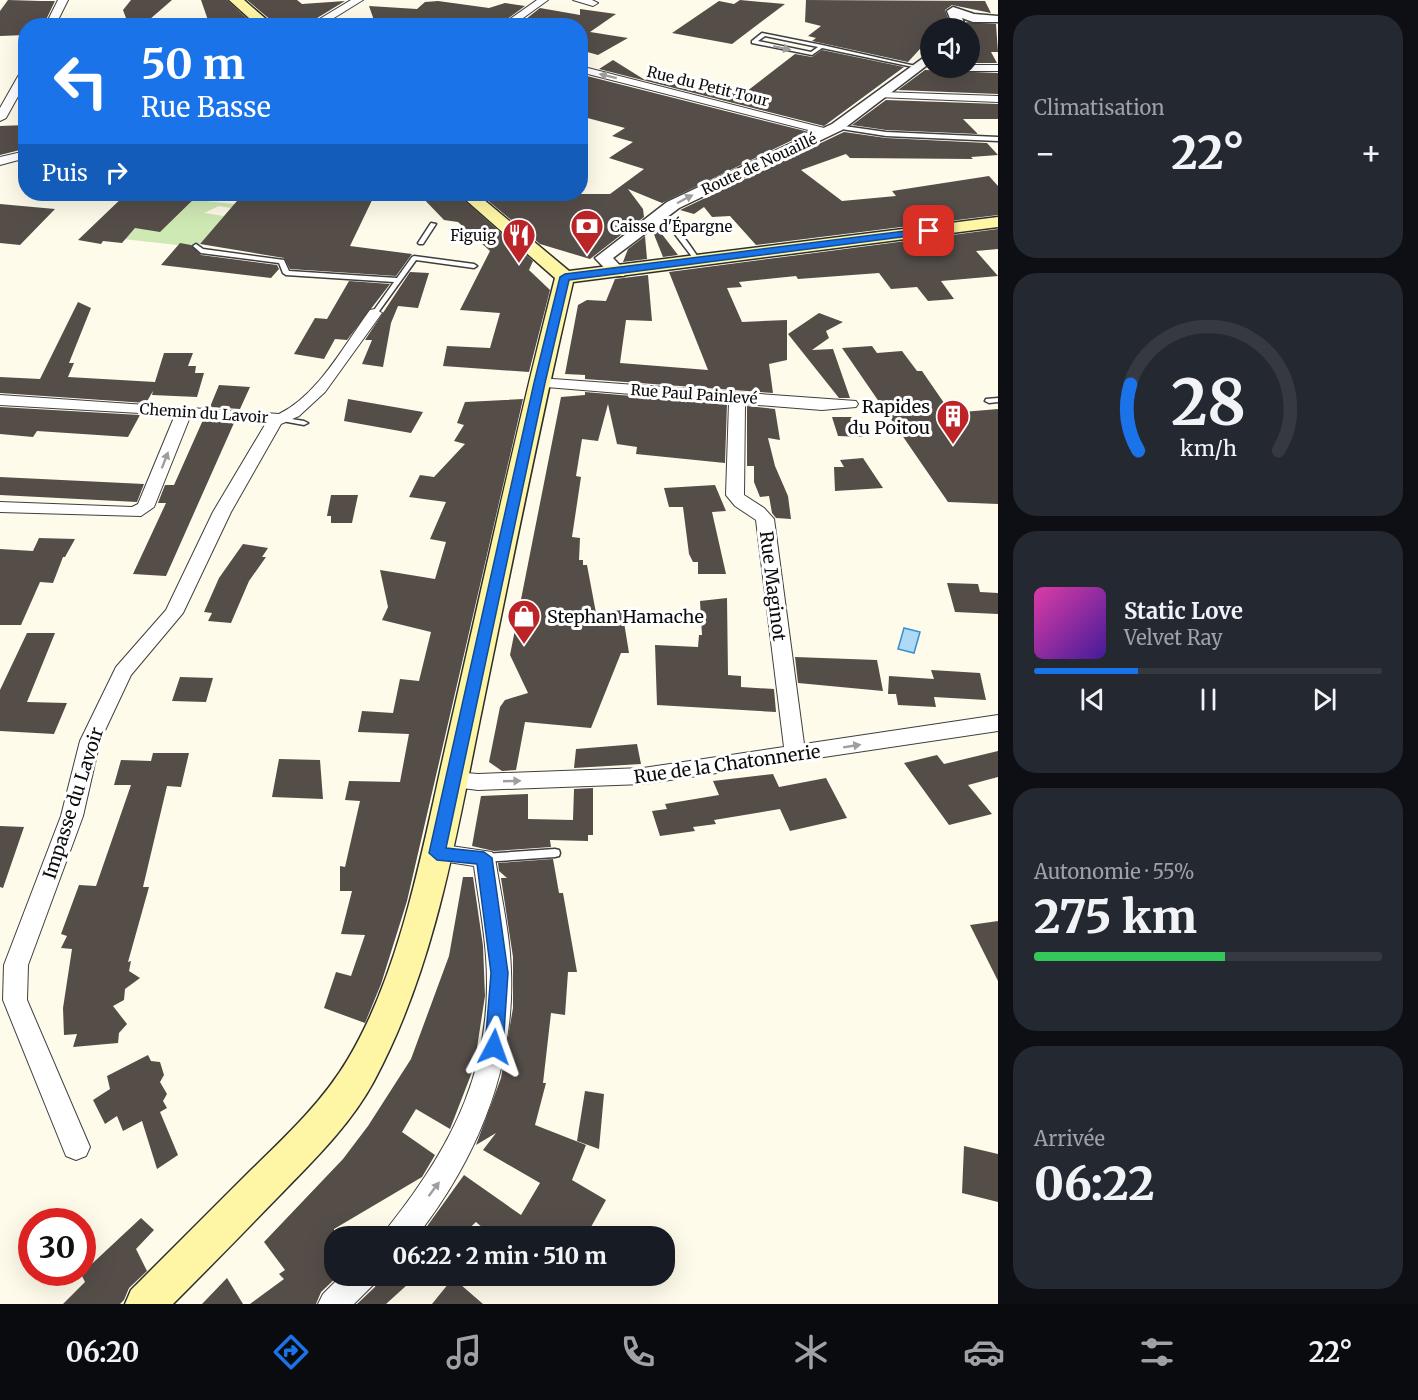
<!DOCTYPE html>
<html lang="fr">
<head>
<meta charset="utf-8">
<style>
	:root { --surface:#171b24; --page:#242831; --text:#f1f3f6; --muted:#9ea1a6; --line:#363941; --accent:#1a73e8 }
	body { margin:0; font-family:Merriweather,serif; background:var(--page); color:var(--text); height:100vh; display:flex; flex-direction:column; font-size:22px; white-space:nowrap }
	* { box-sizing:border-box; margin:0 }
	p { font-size:20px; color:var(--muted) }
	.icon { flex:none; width:33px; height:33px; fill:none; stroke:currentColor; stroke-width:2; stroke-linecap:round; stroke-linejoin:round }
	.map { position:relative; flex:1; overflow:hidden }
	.sheet { display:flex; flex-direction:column; gap:15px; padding:15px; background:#0d0f14; width:420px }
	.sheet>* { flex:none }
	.guide { position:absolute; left:18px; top:18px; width:570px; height:183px; border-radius:24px; box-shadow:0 6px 24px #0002; background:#1a73e8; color:#fff; overflow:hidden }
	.fabs { position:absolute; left:920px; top:18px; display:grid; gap:12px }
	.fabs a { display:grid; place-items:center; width:60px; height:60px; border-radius:50%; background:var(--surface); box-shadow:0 6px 24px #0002; font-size:30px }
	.speed { position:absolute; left:18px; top:1208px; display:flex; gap:12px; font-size:30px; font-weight:700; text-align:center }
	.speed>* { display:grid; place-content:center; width:78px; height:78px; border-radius:50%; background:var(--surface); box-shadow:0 6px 24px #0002; line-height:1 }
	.speed .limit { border:9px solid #d22; background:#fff; color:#111 }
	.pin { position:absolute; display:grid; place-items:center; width:51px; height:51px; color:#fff; margin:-26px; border-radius:12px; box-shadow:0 3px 9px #0006 }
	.me { position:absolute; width:66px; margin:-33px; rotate:4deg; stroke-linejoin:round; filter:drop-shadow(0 0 4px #0008) }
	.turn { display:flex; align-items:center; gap:21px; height:126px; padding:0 24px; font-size:27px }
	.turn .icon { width:78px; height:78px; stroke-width:2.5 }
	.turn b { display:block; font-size:42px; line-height:51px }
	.then { display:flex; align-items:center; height:57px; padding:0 24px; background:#0003; gap:12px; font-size:22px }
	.big { font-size:45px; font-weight:800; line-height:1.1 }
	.sheet .widget { flex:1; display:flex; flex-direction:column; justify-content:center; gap:9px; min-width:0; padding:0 21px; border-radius:24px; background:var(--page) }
	.sheet .dial { align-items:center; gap:0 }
	.dial svg { height:156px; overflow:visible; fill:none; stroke:var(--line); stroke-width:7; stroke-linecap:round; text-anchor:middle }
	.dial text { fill:var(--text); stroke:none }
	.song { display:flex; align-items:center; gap:18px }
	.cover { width:72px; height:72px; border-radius:9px; background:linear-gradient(135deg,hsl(320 70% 55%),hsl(260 70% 35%)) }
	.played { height:6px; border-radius:3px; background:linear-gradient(90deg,var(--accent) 30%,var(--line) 30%) }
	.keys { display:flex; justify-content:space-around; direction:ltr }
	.heat { display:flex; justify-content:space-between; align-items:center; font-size:33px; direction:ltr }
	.charge { height:9px; border-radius:4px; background:linear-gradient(90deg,#34c759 55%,var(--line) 0) }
	.trip { position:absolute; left:324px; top:1226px; width:351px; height:60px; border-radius:24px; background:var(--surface); box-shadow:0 6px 24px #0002; font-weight:800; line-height:60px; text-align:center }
	.dock { display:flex; height:96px; justify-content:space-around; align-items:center; background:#090b0e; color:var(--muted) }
	.dock .icon { width:42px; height:42px }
	.dock .selected { color:var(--accent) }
	.dock b { font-size:27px; color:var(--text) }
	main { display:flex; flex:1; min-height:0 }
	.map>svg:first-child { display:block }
</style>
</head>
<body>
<main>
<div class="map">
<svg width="998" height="1304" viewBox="0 0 998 1304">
	<rect width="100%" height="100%" fill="#fffbea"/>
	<path fill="#cfe9b4" d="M166,197L235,204L231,208L219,206L204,213L224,216L199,245L195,247L123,239Z"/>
	<path fill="#afdaf6" stroke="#368fce" stroke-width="1.5" d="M904,628L920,632L914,653L898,649Z"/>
	<path fill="#544d48" d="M8,0L41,1H55L43,26H26V35L0,36V11Z
		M131,0H172L142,26H129L123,10Z
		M201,0H227L252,23L210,26Z
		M247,0H297L302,4L345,1L304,26H282L276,21H272Z
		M740,0L785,4L732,44L672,33L719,1L734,4Z
		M806,0L985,1L991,13L952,5L945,10L952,28H930V38L908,62L812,41L816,38L808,36L821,26L805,22Z
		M438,1L489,8L505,3L525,6L498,26H376L369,6L417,9L425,2Z
		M540,8L580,15V9L616,14L590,32L628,38L598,55L580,50V22V26H517Z
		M966,22L996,24L998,52H991L997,63H969V28Z
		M822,50L904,67L824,126L599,69L613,60L645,80L649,78L742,95L795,54L812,57Z
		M925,70L998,73V94L898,90Z
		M587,76L809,132L662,203L628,189L643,209L644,217L590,259L540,244L480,194H610L644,169L609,158L633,142L612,136L625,128L580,116V85L587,82L581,81Z
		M886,100L998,104V119H963L978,134L886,130L852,125Z
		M26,125L24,149L0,155V126Z
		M844,132L886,138L987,143L998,155L971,157L973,159L850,158L846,154L801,170L842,201L896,196L892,191L989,176L998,186V215L756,245L730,216L712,217L704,207L694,214L680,210Z
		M126,194L168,198L173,194H199L160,232L135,228L122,243L103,241L101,244L78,240Z
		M243,194H375L350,246L412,254L396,276L290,269L284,258L200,244Z
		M419,194H457L533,261L529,270L550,290L529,372L443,366L447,346L490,348L500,313L460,310L490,251L458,222L444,220Z
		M0,204L55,209L20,245L0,243Z
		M658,229L678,255L663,257L653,232Z
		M998,229V249L976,251L998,276L941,281L954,299L928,301L917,287L891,289L879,273L798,279L796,276L739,282L742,287L727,288L742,322L787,320V360L769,364L773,393L585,379V375L565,374L578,305L587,300L606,301L615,279L648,275L652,321L626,320L620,363L708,370L669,272Z
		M645,236L647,259L623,262L628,249Z
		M180,243L191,245L201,255L277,265L279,269L271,278L161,265Z
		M410,272L429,273L418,308L398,306L391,323L383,367L362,364L372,340H365Z
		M349,281L390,284L347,340L335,339L324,359L294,354L315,318L327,319Z
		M78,302L91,308L69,363H74L68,377L155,382L164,353H193L188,366H196L195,373H204L197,397L152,395L153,391L146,403L0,393V377L40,379Z
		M819,313L843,322L826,331L829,338L812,350L833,349L850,398H839L788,334Z
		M872,346L877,353L902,351L917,371H922L951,413L998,409V504L948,502L842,348Z
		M219,385L250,387L240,409L210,407Z
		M585,392L727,404L725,463L636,454L637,447L617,444L608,404L598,441L582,439L576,476L581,477L572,537L580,538L579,560H583V565H587L596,613L622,610L629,653H621L591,728L525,722L516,770L502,771L489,762L500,707L505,700L528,693L510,655L561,397L585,395Z
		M348,399L423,412L411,433L344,421Z
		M523,399L407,901L381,984L365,1023L324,1008L336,972L351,976L365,935L341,934L352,891H340V866L345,867L360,801L345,800L349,781L400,782L409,734L358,732L362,711L393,713L400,679L419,681L431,632L382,620L388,607L380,570L435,579L446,542L430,539L446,502L409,497L420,475L434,477L465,444L454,441L464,425L457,423L465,402Z
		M747,406L775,409L780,440L768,438L775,466L788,496L791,519L776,518L772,513L769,496L760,497L754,482V466H747Z
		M0,407L140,415L128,437L37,431L33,437L0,434Z
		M832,417H857L864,437L838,436Z
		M203,420L234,423L166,576L133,574L166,503H158L165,485H174Z
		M863,458L883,488L835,491L834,467H844L840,460Z
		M0,477L144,484L137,502L0,495Z
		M715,485L726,511L712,512L726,574H698V562H693L689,554L683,507H669L664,488Z
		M331,495H358L352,523H331V516H327Z
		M39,538L75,539L65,557H63L53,583L40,582L21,625H0V549L33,551Z
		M243,544L268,548L262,557H266L249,581L231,623L208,621L212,613L204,612L219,578Z
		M947,583L978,584L980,592L998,593V614L955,612Z
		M727,598L728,675L741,676V687L774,689L776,712L657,705L655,645L698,647L699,635H702L700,601Z
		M27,633H55L27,702L67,703L54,734L0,731V690Z
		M795,657L877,660L883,691L798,683Z
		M931,670L980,673L986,700L934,697L936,707L898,705L896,694H888L889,676L934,679Z
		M180,677L213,678L206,702L172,701Z
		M637,744L641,764L574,768L576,749Z
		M998,751V777L968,785L992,814L949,825L904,763L937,755L944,764Z
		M153,753H189L181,787L167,786L143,887H149L128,962L131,961L129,971L140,978L125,989L124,1000L113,1006L127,1024L119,1033L118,1043L73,1047L77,1034L64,1035L63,1008L72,949L61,948L67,936L61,934L79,885L96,886L131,785H114L121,760L151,761Z
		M279,759L320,760L323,799L272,797Z
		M773,774L779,787L826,778L847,818L790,831L780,809L714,820L716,824L693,827L695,831L660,836L652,811L667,809L665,804L719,795L713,781Z
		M593,788V835H588V841L550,840L551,847L494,851L472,846L481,796L528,794V819L573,820L574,789Z
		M0,826L24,827L3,888L0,887Z
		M553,859L559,893H563L577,972H568L565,1015L551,1013L543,1083H546L535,1125L586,1145L572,1180L606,1200L586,1236H492L476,1222L461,1236H420L464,1175L521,1215L540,1183L483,1150L496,1133L476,1145L501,1078L513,1008V957L501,878H507L499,871L498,863Z
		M463,877H473L483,946L485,996L474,1067L450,1129L416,1109L402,1132L435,1155L422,1177L334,1229V1275H339L321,1292L316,1304H250L284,1279L279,1274L285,1270L264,1242L343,1159L368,1126L411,1059L449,956Z
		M998,921V981L970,925Z
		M148,1055L151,1061L160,1062L164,1075L160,1082L167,1094L163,1101L167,1108L160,1112L178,1155L157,1169L142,1121L123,1131L117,1116L105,1124L93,1100L110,1089L107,1076Z
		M585,1091L604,1094L599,1149L577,1141Z
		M964,1146L998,1154V1202L962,1193Z
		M141,1218L154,1230L136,1249L147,1271L129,1288L124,1300L120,1304H63L85,1282L81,1274Z
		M380,1275H418L386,1304H357L375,1287Z
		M227,1278L243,1304H202Z
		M453,1278L483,1304H432Z"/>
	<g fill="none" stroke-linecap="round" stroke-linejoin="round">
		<defs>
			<path id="service" d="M762,33L822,45L920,67L918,68L822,48L812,55L752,43V41ZM765,36L818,47L811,52L758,41Z
				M837,125L886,132L998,137V141L886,136L835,128V126Z
				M650,220C677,221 686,240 700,260V262H696L671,229L650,222Z
				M431,223L436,224L423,244H419L418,243Z
				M196,244L203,249L284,260L289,271L397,278L412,257L414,256L474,264L477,266L474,268L416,260L377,314L375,315L372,313L394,282L286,275L283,273L279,263L201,253L193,246Z
				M998,398V402L989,403L985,401L986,399Z
				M279,417L304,421L308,423L304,425L282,421L278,419Z
				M555,849L559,850L560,853L559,856L555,857L484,862L480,861L479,858L480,855L484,854Z"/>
			<path id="minor" d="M58,0H68L55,26H45Z
				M351,0H363L321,26H308Z
				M537,0H548L512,26H500Z
				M573,0H592L598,3L593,6Z
				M969,65H998V71H965L960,68H969Z
				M580,66L832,130L834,132L828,135L580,72Z
				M26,68V82L6,118L0,121V108L21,71Z
				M881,92L998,96V102L877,97L875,95Z
				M26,151V158L0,165V157Z
				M375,309L382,313L325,392L299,416L281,424L231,512L183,613L131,675L100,741L83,816L28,965L27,1000L90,1147L86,1156L76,1160L66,1156L3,1000L4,965L61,816L80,741L116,667L166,610L213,512L266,423L190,417L154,507L141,516L0,512V502L132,507L138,504L175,415L0,405V395L279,414C319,394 344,345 370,310Z
				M539,378L856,401L858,404L856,407L822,410L745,404L744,495L764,508L774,519L804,744L998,715V731L643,784L478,790L446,786L443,780L446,774L454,772L478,774L643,768L784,747L756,520L735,506L726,495L729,402L534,386L531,383Z
				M437,844L492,852L495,858C501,896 510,933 511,971C515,1069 476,1160 417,1236H385L389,1226C454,1144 494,1065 486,957C484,926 478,896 474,866L429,859L426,853L429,847Z
				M342,1275H378L373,1285L354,1304H318L323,1294Z"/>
			<path id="tertiary" d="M953,7L974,14L998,16V22H973L962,18L966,28H954L947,11Z
				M930,53V63L842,130L679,208L613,258L626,272L624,276H612L595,258L667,202L832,124Z"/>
			<path id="secondary" d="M229,0H244L274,26H258Z
				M459,194H477L569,271L998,217V227L573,282C539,427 510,573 480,719C455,842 434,969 374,1081C351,1124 314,1160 280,1195C245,1231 209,1268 173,1304H125L131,1290C170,1251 208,1213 247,1174C283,1139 322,1103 348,1059C403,967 424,840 448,736C483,583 516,430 555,278Z"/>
		</defs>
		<use href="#service" stroke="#3f3f3f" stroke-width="3"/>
		<use href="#minor" stroke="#3f3f3f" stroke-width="2"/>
		<use href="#tertiary" stroke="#3f3f3f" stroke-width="3"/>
		<use href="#secondary" stroke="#2e2e2e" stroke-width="3"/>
		<use href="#service" fill="#fff" fill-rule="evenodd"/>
		<use href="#minor" fill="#fff" fill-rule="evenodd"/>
		<use href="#tertiary" fill="#fff" fill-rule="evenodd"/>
		<use href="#secondary" fill="#fff6a5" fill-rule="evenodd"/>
	</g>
	<defs><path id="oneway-solid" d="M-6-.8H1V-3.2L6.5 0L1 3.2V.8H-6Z" transform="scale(1.5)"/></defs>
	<g fill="#9e9e9e">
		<use href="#oneway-solid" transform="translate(782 48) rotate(12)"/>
		<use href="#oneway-solid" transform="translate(608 76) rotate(-166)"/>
		<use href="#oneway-solid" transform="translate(685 199) rotate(-28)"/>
		<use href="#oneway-solid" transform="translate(165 460) rotate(-69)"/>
		<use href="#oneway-solid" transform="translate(852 746) rotate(-9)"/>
		<use href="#oneway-solid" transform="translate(512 781) rotate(-2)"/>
		<use href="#oneway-solid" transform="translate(434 1189) rotate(-53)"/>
	</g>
	<path fill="#1a73e8" stroke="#114b97" stroke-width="1.5" d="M929,228L932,229V233L569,280L545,383L446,848L484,852L492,858L508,973L503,1047L501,1053L494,1055L488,1053L485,1047L491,973L477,864L437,860L429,853L534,383L560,277L565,274Z"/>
	<defs>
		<symbol id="bank-pin" viewBox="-11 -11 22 30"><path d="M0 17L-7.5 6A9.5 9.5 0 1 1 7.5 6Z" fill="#bc2428" stroke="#fff"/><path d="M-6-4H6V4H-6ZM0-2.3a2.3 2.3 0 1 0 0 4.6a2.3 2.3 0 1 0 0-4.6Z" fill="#fff"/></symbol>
		<symbol id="restaurant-pin" viewBox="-11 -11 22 30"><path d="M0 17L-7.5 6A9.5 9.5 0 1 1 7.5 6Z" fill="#bc2428" stroke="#fff"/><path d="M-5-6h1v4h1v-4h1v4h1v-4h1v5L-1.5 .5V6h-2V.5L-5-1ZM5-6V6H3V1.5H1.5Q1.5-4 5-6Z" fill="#fff"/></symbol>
		<symbol id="building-pin" viewBox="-11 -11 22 30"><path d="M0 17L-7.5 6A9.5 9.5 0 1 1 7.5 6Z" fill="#bc2428" stroke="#fff"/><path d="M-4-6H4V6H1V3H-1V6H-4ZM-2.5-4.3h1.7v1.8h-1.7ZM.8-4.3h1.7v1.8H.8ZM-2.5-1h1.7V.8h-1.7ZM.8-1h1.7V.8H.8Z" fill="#fff"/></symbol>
		<symbol id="shop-pin" viewBox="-11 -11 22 30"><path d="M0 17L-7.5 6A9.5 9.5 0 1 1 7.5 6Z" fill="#bc2428" stroke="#fff"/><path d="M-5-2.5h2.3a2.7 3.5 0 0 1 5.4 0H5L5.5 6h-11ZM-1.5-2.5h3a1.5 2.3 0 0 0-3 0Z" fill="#fff"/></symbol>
	</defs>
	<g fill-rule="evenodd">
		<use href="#bank-pin" x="568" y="207" width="38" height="52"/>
		<use href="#restaurant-pin" x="500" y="216" width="38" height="52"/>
		<use href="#building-pin" x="934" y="397" width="38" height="52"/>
		<use href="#shop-pin" x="505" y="597" width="38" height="52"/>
	</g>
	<g text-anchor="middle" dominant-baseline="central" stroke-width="6" stroke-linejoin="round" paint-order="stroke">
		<g font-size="15" fill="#0c0c0c" stroke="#fff">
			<text transform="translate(708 86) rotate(14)">Rue du Petit Tour</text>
			<text transform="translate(759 164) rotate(-25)">Route de Nouaillé</text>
			<text transform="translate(694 394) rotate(4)">Rue Paul Painlevé</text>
			<text transform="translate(204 413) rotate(4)">Chemin du Lavoir</text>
		</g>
		<g font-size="15" fill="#0c0c0c" stroke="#fff" text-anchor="start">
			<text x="610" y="226">Caisse d'Épargne</text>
			<text x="496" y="235" text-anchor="end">Figuig</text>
		</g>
		<g font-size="18" fill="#0c0c0c" stroke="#fff" text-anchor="end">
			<text x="930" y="406">Rapides<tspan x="930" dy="21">du Poitou</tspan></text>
			<text x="547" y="616" text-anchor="start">Stephan Hamache</text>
		</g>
		<g font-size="18" fill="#0c0c0c" stroke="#fff">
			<text transform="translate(773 586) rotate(83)">Rue Maginot</text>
			<text transform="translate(727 764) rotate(-8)">Rue de la Chatonnerie</text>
			<text transform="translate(73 803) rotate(-72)">Impasse du Lavoir</text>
		</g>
	</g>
</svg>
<div class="fabs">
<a><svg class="icon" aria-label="sound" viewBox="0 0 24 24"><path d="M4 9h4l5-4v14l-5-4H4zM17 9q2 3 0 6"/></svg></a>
</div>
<div class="speed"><div class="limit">30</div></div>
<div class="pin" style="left:929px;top:231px;background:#d93025"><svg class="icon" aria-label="arrive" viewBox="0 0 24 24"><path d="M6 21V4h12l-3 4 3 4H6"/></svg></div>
<svg class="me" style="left:494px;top:1047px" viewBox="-20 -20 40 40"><path d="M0-17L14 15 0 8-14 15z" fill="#1a73e8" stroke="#fff" stroke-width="4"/></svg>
<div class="trip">06:22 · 2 min · 510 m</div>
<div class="guide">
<div class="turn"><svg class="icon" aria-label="left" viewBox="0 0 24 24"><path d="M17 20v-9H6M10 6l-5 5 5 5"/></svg><div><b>50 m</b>Rue Basse</div></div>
<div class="then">Puis<svg class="icon" aria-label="right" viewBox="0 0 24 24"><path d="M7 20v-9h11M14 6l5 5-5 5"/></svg></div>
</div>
</div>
<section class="sheet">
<div class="widget"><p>Climatisation</p>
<div class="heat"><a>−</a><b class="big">22°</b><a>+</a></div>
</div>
<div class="widget dial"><svg viewBox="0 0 100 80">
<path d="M14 69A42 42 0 1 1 86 69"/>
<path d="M14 69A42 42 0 0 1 10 35" stroke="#1a73e8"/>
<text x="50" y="56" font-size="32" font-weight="700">28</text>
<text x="50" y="72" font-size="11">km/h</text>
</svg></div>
<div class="widget">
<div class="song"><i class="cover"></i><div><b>Static Love</b><p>Velvet Ray</p></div></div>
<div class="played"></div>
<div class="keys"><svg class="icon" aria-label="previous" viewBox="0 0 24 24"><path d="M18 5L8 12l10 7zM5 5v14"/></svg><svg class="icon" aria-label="pause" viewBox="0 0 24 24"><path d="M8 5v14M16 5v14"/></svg><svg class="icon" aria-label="next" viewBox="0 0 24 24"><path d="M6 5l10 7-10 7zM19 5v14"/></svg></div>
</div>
<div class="widget"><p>Autonomie · 55%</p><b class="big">275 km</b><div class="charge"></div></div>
<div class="widget"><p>Arrivée</p><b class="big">06:22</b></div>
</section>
</main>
<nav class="dock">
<b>06:20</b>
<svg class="icon selected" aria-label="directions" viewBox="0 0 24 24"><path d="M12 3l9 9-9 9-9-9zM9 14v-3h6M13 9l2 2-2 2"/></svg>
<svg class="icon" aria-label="music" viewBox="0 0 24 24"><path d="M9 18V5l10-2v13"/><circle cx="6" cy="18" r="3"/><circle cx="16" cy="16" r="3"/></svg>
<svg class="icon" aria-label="phone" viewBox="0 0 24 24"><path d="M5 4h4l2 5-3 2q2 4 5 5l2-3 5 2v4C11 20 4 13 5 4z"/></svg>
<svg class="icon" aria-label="climate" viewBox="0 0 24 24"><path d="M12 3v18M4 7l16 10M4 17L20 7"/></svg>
<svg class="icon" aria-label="car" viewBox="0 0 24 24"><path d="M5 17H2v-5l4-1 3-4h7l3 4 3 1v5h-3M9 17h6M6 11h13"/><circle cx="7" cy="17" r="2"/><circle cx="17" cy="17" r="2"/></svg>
<svg class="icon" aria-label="filters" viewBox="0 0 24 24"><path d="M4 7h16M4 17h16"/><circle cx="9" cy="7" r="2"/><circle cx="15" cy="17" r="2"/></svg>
<b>22°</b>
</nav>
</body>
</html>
